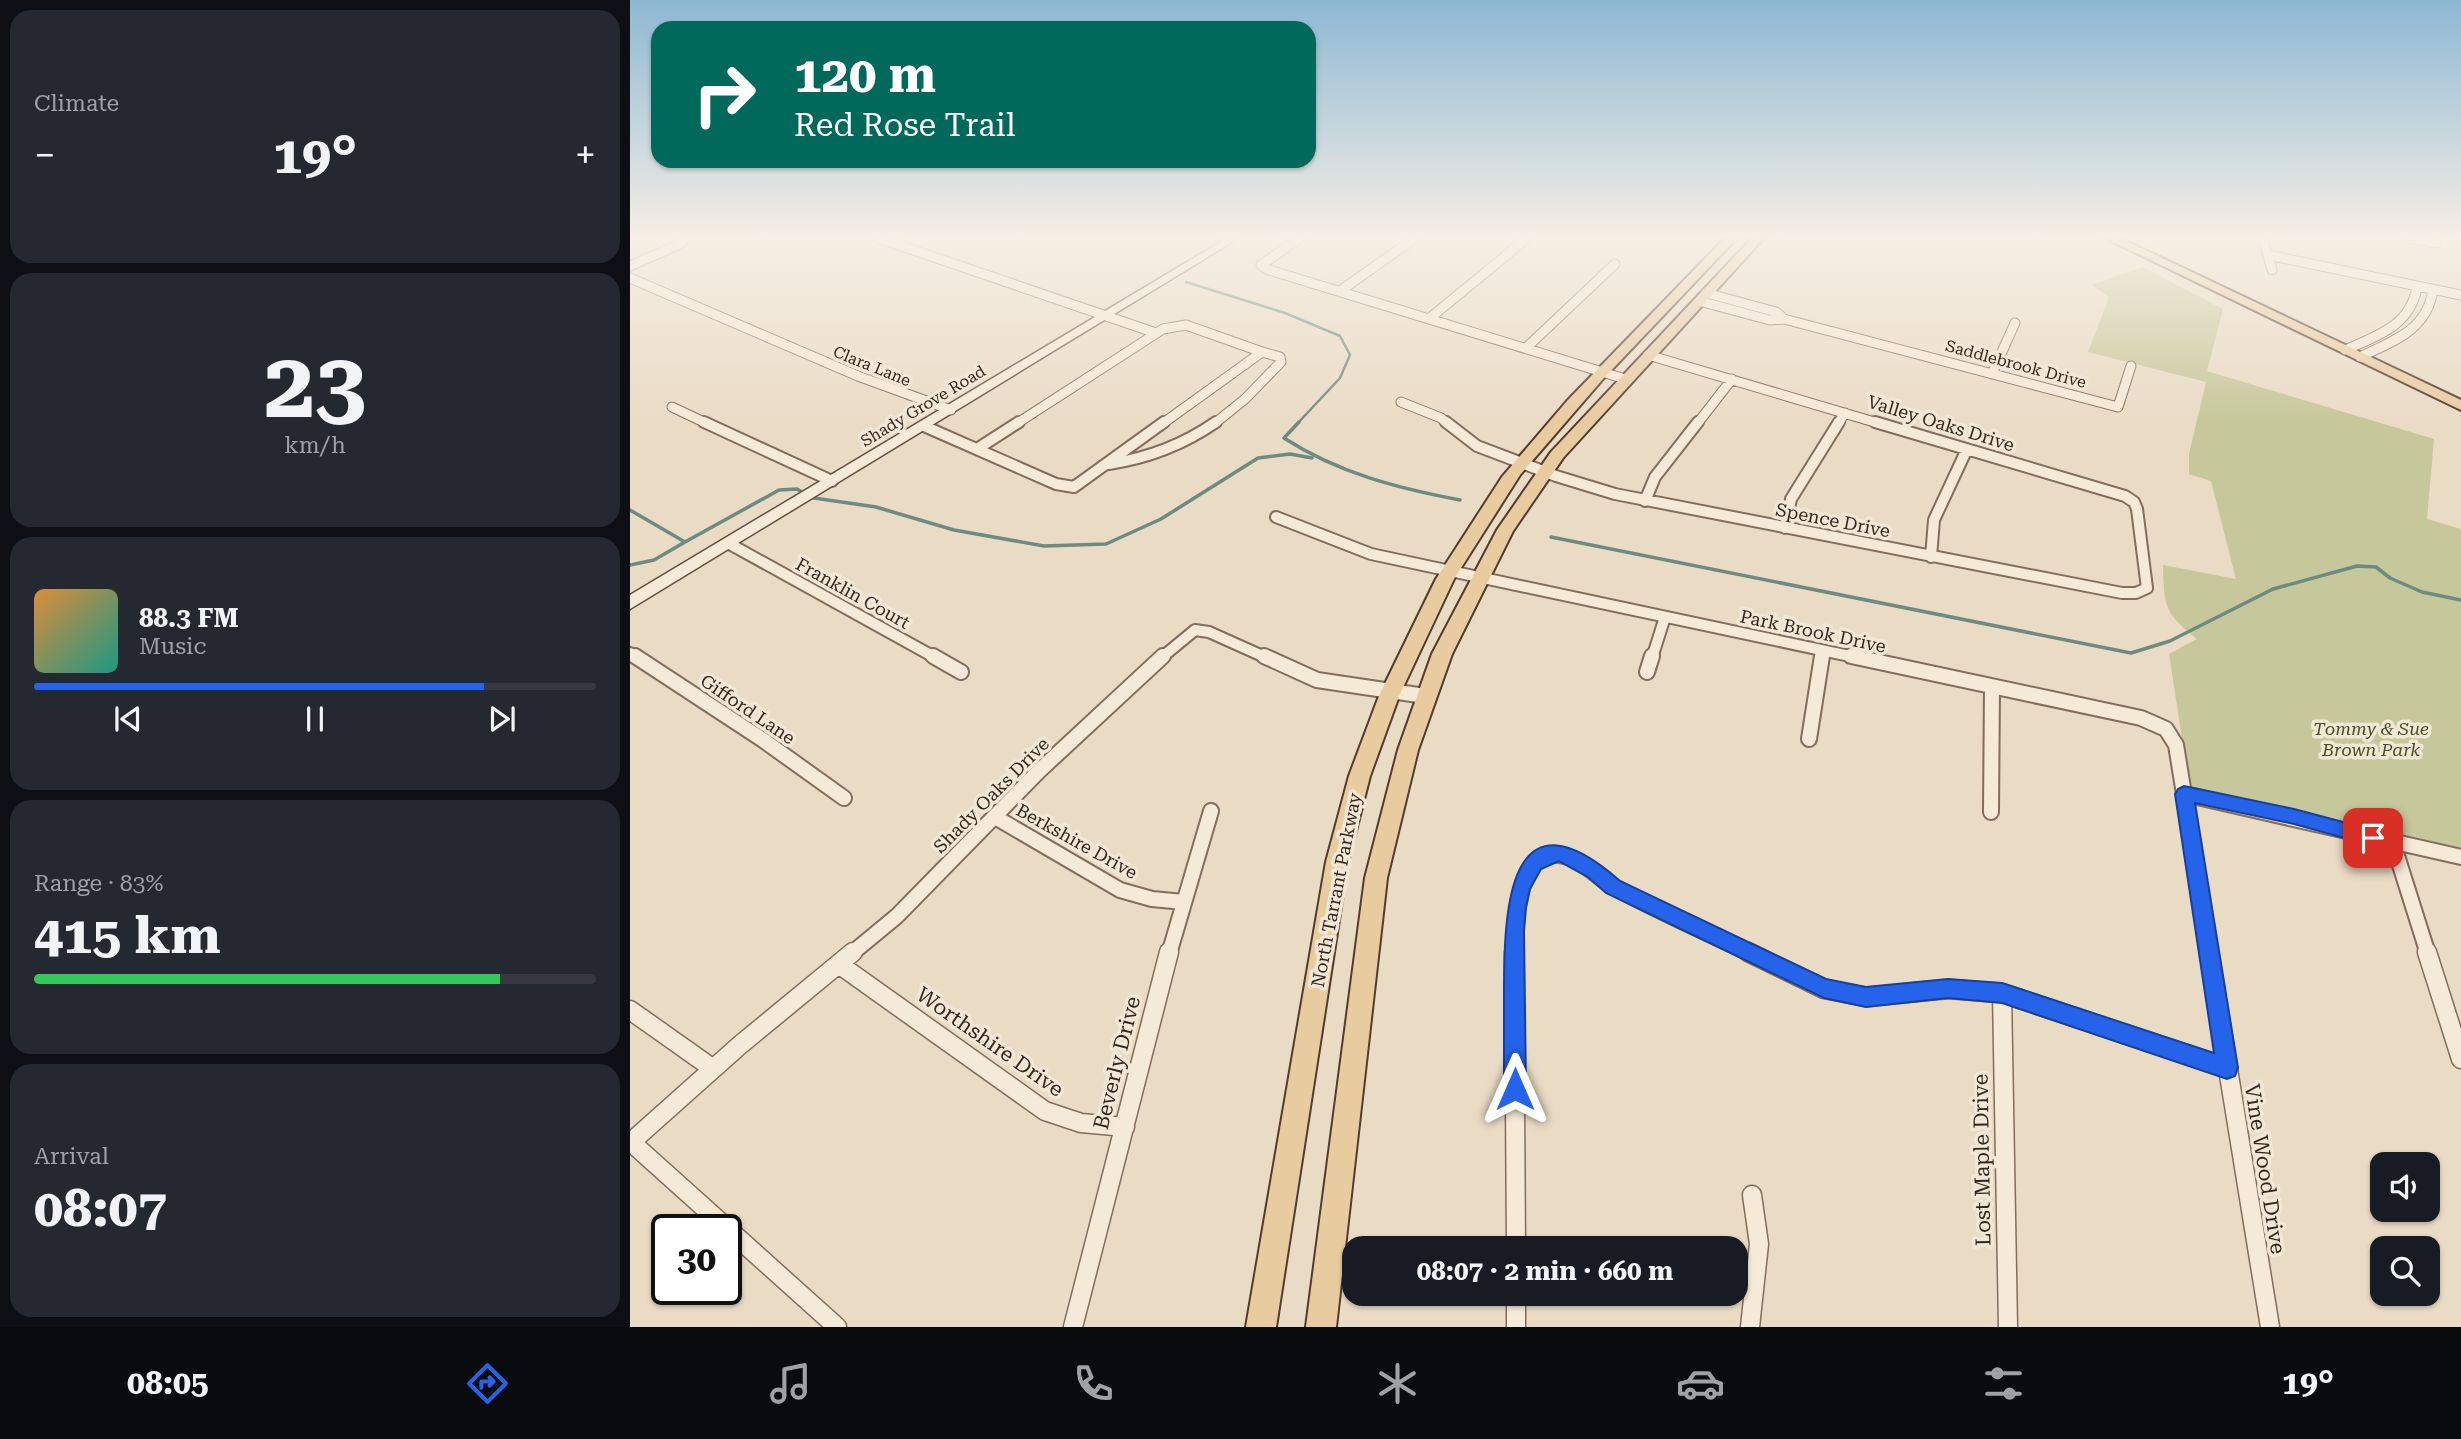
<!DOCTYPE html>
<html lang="en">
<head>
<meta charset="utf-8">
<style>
	:root { --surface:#171b24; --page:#242831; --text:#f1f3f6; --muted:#9ea1a6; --line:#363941; --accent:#2563eb }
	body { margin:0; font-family:"Roboto Serif",serif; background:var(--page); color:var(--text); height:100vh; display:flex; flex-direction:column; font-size:26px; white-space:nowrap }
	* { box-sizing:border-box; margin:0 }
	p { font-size:23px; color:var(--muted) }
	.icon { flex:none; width:38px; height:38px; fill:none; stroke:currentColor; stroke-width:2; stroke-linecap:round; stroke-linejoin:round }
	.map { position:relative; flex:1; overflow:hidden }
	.side { display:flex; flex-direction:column; gap:10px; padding:10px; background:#0d0f14; width:630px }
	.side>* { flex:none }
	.top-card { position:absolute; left:21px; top:21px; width:665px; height:147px; border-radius:21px; box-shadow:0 2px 5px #0004; background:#00695c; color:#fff; overflow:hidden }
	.fabs { position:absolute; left:1740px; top:1152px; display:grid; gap:14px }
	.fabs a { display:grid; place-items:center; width:70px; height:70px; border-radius:14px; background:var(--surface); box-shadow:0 2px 5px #0004; font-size:35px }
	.speed { position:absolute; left:21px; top:1214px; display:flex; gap:14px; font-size:35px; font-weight:700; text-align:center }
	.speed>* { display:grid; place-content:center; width:91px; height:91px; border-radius:50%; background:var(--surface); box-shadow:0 2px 5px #0004; line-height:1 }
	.speed .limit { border:4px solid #111; border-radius:10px; background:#fff; color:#111 }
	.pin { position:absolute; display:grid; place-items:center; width:60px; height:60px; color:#fff; margin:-30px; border-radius:14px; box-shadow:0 4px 10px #0006 }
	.me { position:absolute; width:77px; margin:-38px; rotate:0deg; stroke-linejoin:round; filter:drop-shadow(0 0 5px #0008) }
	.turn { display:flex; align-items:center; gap:24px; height:147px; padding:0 28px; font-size:32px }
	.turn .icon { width:91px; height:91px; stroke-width:2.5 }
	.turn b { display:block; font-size:49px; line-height:60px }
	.big { font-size:52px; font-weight:700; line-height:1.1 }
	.side .tile { flex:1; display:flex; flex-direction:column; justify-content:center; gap:10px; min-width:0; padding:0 24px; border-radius:21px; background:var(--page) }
	.side .dial { align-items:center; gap:0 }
	.dial b { font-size:91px; line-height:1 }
	.song { display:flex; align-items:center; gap:21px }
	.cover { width:84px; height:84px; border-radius:10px; background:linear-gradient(135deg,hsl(30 70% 55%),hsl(170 70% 35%)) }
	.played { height:7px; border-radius:4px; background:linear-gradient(90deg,var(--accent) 80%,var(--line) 80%) }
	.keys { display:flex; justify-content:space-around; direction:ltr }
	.heat { display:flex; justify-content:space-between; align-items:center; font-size:38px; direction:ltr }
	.charge { height:10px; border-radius:5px; background:linear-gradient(90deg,#34c759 83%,var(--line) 0) }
	.trip { position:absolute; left:712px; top:1236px; width:406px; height:70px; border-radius:21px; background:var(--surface); box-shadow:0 2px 5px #0004; font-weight:700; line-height:70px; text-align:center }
	.dock { display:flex; height:112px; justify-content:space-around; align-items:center; background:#090b0e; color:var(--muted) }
	.dock .icon { width:49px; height:49px }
	.dock .selected { color:var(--accent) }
	.dock b { font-size:32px; color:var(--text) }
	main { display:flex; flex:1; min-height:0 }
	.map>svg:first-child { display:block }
</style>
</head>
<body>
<main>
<section class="side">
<div class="tile"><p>Climate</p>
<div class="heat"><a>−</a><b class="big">19°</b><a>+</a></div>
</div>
<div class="tile dial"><b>23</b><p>km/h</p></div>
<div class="tile">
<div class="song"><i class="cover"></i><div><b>88.3 FM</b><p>Music</p></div></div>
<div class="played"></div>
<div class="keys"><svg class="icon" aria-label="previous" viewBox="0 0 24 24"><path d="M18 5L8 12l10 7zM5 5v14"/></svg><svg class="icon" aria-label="pause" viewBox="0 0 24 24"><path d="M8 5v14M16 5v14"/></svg><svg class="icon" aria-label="next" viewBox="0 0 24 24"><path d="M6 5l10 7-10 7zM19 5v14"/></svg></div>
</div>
<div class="tile"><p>Range · 83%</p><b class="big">415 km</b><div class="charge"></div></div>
<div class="tile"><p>Arrival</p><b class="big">08:07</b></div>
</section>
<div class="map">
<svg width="1831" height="1327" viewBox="0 0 1831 1327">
	<rect width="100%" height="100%" fill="#eadbc5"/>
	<path fill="#c6c79a" d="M1513,267L1593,309L1577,371L1804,439L1797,519L1831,529V848L1560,790L1539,654L1567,639C1534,613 1534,606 1533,565L1606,579L1581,481L1559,474V454L1576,382L1458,352L1479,297L1461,285Z"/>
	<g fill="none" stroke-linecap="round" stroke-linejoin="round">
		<path stroke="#6e8b81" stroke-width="2.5" d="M556,282L655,313L710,336L720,355L710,378L667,424"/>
		<path stroke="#6e8b81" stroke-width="3.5" d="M669,422L654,438C708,473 767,488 830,500
			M184,498L246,507L324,530L414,546L476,544L531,519L628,458L660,454L682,458
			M0,510L55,542L149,490L167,489L172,492
			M921,537L1501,653L1540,641L1643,589L1727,566L1746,567L1760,578L1792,592L1831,600
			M0,565L24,560L55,542"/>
		<defs>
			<path id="street-far3" d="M248,238L526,333
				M670,238L631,265L636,269L995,379
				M1633,238L1642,270
				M1779,238L1806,243
				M1638,255L1831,295
				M0,266L48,245L57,238
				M0,278L228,376L321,410
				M710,291L785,238
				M1076,293L1146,312L1151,316
				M1069,301L1140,320L1154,319L1488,407L1501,366
				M800,318L896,239
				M896,348L985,264
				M1715,350C1747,336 1782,325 1787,286
				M1018,355L1251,424
				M1730,357C1763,341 1798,330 1803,289
				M1362,374L1385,323
				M771,402L811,418L818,424
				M42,407L78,424
				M386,424L533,329L556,325L632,352L532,424
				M584,424L615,399L651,362L650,357L632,352
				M1067,424L1102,379
				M1208,424L1215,413"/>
			<path id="street-far2" d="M74,422L202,481
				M816,422L847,446L926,476L985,494L1492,593H1506L1517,588L1507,509L1504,502L1495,496L1245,422
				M294,426L426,484L444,487L534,422
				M347,449L389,422
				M479,464C519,458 553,445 586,422
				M1015,501L1025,477L1068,422
				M646,517L741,554L1229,658
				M1155,528L1161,499L1209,422
				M98,543L306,658
				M1301,557L1304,520L1337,449
				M0,653L8,658
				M531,658L565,630L579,632L637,658
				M1022,658L1035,617
				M1192,658L1193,651"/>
			<path id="street-far1" d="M5,656L133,740L214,798
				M303,656L331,672
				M634,656L687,680L795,696
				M1221,656L1511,718L1536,729L1546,745L1580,954
				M1017,672L1022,656
				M1179,739L1192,656
				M1554,794L1831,857
				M1361,812L1362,687
				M365,817L490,890L522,899L554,902
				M1763,843L1798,954
				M221,954L267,916L409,771L533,656
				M539,954L581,811
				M884,954C884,921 888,837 941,858C958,865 970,880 986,888C1030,912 1076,932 1121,954"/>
			<path id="street" d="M884,952L886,1248
				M1118,952L1194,989L1236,997L1318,989L1372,993L1597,1068
				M1579,952L1640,1327
				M1797,952L1831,1059
				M210,965L415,1111L451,1123L495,1127
				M1372,993L1378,1327
				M0,1010L82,1068
				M1,1142L207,1327
				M0,1143L110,1045L223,952
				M886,1293V1327
				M443,1327L539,952
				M1120,1327L1129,1244L1122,1195"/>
			<path id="secondary" d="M597,238H609L0,609V595Z"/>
			<path id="primary" d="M1095,238H1107L973,379L890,475L824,579L769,696L740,776L718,862L646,1327H616L696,862L719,776L749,696L806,579L872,477L937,401Z
				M1122,238H1134L933,458L883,531L822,654L788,750L757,878L706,1327H676L735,878L768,750L802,654L867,530L921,452Z
				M1475,238H1490L1831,400V410Z"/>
		</defs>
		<use href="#street-far3" stroke="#836d5d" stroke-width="11"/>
		<use href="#street-far2" stroke="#836d5d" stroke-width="14"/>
		<use href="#street-far1" stroke="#836d5d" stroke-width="18"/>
		<use href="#street" stroke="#836d5d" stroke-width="21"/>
		<use href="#secondary" stroke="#654f40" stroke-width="3"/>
		<use href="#primary" stroke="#513c30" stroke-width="4"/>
		<use href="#street-far3" stroke="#f5e9d7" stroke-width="9"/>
		<use href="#street-far2" stroke="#f5e9d7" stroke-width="10"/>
		<use href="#street-far1" stroke="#f5e9d7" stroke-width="14"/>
		<use href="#street" stroke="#f5e9d7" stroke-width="18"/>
		<use href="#secondary" fill="#f5e9d7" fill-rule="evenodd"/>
		<use href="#primary" fill="#e9cba0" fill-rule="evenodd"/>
	</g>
	<linearGradient id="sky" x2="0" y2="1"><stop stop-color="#8db8d3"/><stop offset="0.56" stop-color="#f6efe5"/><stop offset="1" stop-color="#f6efe5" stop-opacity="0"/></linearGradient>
	<rect width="1831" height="423" fill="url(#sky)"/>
	<path fill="#2563eb" stroke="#184099" stroke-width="2" d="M1554,786L1664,809L1743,830L1750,832L1752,838L1750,843L1743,846L1664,824L1565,803L1608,1068L1605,1076L1597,1079L1372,1003L1318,998L1236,1007L1194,998L976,893L958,877L929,861L911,869L900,889L896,908L894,931L896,1089L893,1097L885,1100L877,1097L874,1089C874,1057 874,1025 874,993C874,912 877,782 990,881L1196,979L1236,987L1318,979L1372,983L1584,1053L1545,794L1548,789Z"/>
	<g text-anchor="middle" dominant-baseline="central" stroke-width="7" stroke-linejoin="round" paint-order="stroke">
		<g font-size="16" fill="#34271f" stroke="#f2e6d4">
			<text transform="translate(1386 364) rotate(15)">Saddlebrook Drive</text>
			<text transform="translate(242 366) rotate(22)">Clara Lane</text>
			<text transform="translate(293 406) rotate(-31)">Shady Grove Road</text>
		</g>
		<g font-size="18" fill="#34271f" stroke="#f2e6d4">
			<text transform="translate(1311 423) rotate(17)">Valley Oaks Drive</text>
			<text transform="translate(1203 520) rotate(11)">Spence Drive</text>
			<text transform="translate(223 593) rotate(29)">Franklin Court</text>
			<text transform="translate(1183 631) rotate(12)">Park Brook Drive</text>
			<text transform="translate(118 709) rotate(34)">Gifford Lane</text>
			<text transform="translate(361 795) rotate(-45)">Shady Oaks Drive</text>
			<text transform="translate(447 841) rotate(29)">Berkshire Drive</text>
			<text transform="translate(706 890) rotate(-79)">North Tarrant Parkway</text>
		</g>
		<g font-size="18" font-style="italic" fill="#494f28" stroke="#f2e6d4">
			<text x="1741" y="728">Tommy &amp; Sue<tspan x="1741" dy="21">Brown Park</tspan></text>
		</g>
		<g font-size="21" fill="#34271f" stroke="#f2e6d4">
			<text transform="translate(360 1042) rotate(35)">Worthshire Drive</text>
			<text transform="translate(487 1063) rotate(-76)">Beverly Drive</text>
			<text transform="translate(1352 1160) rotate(-91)">Lost Maple Drive</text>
			<text transform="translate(1635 1169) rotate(81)">Vine Wood Drive</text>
		</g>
	</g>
</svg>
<div class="fabs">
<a><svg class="icon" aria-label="sound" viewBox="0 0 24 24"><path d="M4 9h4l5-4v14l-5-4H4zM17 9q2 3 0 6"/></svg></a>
<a><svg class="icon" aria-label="search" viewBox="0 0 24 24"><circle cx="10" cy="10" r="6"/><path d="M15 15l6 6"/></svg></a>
</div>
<div class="speed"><div class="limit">30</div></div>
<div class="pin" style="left:1743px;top:838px;background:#d93025"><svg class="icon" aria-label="arrive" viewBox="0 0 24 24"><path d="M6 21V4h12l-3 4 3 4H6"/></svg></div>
<svg class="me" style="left:885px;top:1089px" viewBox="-20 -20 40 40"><path d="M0-17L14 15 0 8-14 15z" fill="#2563eb" stroke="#fff" stroke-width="4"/></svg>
<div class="trip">08:07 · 2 min · 660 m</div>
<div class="top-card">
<div class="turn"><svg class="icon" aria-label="right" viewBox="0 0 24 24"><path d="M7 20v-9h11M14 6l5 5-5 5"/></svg><div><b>120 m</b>Red Rose Trail</div></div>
</div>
</div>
</main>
<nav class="dock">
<b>08:05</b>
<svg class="icon selected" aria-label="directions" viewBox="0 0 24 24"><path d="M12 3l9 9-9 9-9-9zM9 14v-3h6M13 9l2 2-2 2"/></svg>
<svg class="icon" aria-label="music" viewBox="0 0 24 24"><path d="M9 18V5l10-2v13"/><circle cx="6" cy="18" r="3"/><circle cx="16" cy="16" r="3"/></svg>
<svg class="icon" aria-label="phone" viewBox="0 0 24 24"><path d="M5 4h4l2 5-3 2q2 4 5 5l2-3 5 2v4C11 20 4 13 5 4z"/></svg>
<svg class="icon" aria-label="climate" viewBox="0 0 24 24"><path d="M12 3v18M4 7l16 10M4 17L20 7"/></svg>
<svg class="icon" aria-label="car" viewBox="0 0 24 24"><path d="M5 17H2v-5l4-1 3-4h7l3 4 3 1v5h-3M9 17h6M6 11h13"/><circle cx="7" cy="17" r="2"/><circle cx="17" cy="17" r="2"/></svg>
<svg class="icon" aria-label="filters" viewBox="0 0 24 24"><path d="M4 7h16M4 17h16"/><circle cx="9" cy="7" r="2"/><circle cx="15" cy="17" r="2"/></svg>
<b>19°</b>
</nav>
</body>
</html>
